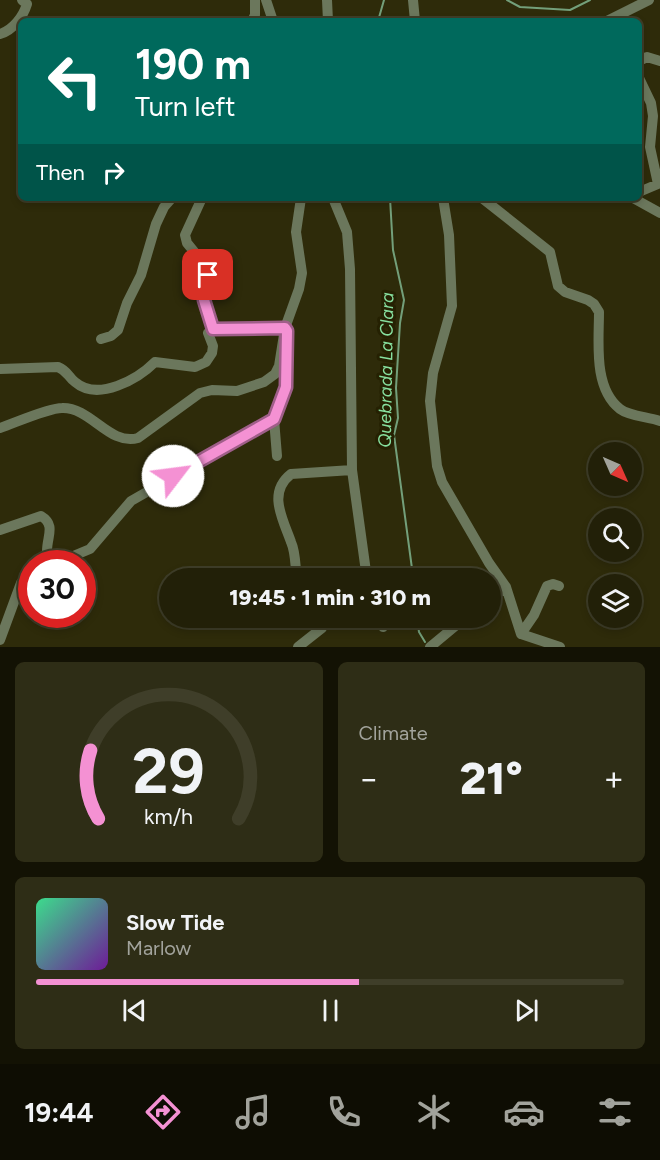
<!DOCTYPE html>
<html lang="en">
<head>
<meta charset="utf-8">
<style>
	:root { --surface:#222008; --page:#2e2d16; --text:#f1f3f6; --muted:#a2a39c; --line:#3f3e29; --accent:#f491d3 }
	body { margin:0; font-family:Figtree,sans-serif; background:var(--page); color:var(--text); height:100vh; display:flex; flex-direction:column; font-size:22px; white-space:nowrap }
	* { box-sizing:border-box; margin:0 }
	p { font-size:20px; color:var(--muted) }
	.icon { flex:none; width:33px; height:33px; fill:none; stroke:currentColor; stroke-width:2; stroke-linecap:round; stroke-linejoin:round }
	.map { position:relative; height:647px; overflow:hidden }
	.sheet { display:flex; flex-direction:column; gap:15px; padding:15px; background:#131204; flex:1 }
	.sheet>* { flex:none }
	.top-card { position:absolute; left:18px; top:18px; width:624px; height:183px; border-radius:9px; box-shadow:0 3px 9px #0003,0 0 0 2px var(--line); background:#00695c; color:#fff; overflow:hidden }
	.needle { width:39px; rotate:135deg }
	.buttons { position:absolute; left:588px; top:442px; display:grid; gap:12px }
	.buttons a { display:grid; place-items:center; width:54px; height:54px; border-radius:50%; background:var(--surface); box-shadow:0 3px 9px #0003,0 0 0 2px var(--line); font-size:30px }
	.speed { position:absolute; left:18px; top:550px; display:flex; gap:12px; font-size:30px; font-weight:700; text-align:center }
	.speed>* { display:grid; place-content:center; width:78px; height:78px; border-radius:50%; background:var(--surface); box-shadow:0 3px 9px #0003,0 0 0 2px var(--line); line-height:1 }
	.speed .limit { border:9px solid #d22; background:#fff; color:#111 }
	.pin { position:absolute; display:grid; place-items:center; width:51px; height:51px; color:#fff; margin:-26px; border-radius:12px; box-shadow:0 3px 9px #0006 }
	.me { position:absolute; width:66px; margin:-33px; rotate:60deg; stroke-linejoin:round; filter:drop-shadow(0 0 4px #0008) }
	.turn { display:flex; align-items:center; gap:21px; height:126px; padding:0 18px; font-size:27px }
	.turn .icon { width:78px; height:78px; stroke-width:2.5 }
	.turn b { display:block; font-size:42px; line-height:51px }
	.then { display:flex; align-items:center; height:57px; padding:0 18px; background:#0003; gap:12px; font-size:22px }
	.big { font-size:45px; font-weight:800; line-height:1.1 }
	.sheet .tile { flex:1; display:flex; flex-direction:column; justify-content:center; gap:9px; min-width:0; padding:0 21px; border-radius:9px; background:var(--page) }
	.sheet .dial { align-items:center; gap:0 }
	.dial svg { height:156px; overflow:visible; fill:none; stroke:var(--line); stroke-width:7; stroke-linecap:round; text-anchor:middle }
	.dial text { fill:var(--text); stroke:none }
	.song { display:flex; align-items:center; gap:18px }
	.cover { width:72px; height:72px; border-radius:9px; background:linear-gradient(135deg,hsl(150 70% 55%),hsl(280 70% 35%)) }
	.played { height:6px; border-radius:3px; background:linear-gradient(90deg,var(--accent) 55%,var(--line) 55%) }
	.keys { display:flex; justify-content:space-around; direction:ltr }
	.heat { display:flex; justify-content:space-between; align-items:center; font-size:33px; direction:ltr }
	.sheet .tiles { flex:1; display:grid; gap:15px; grid-template-columns:1fr 1fr }
	.tile:last-child { grid-column:span 2 }
	.trip { position:absolute; left:159px; top:568px; width:342px; height:60px; border-radius:30px; background:var(--surface); box-shadow:0 3px 9px #0003,0 0 0 2px var(--line); font-weight:800; line-height:60px; text-align:center }
	.tab-bar { display:flex; height:96px; justify-content:space-around; align-items:center; background:#0e0d03; color:var(--muted) }
	.tab-bar .icon { width:42px; height:42px }
	.tab-bar .current { color:var(--accent) }
	.tab-bar b { font-size:27px; color:var(--text) }
	.map>svg:first-child { display:block }
</style>
</head>
<body>
<div class="map">
<svg width="660" height="647" viewBox="0 0 660 647">
	<rect width="100%" height="100%" fill="#2e2b0a"/>
	<g fill="none" stroke-linecap="round" stroke-linejoin="round">
		<path stroke="#739f7a" stroke-width="2" d="M507,0L520,7L570,10L590,0
			M378,21L384,0
			M390,198L393,250L404,300L400,323L396,388L398,418L394,435L413,576
			M417,618L419,632L425,642"/>
		<path stroke="#6b775c" stroke-width="10" d="M266,0L273,21
			M327,0L328,21
			M413,0L415,21
			M252,21L255,15V0
			M607,21L649,0
			M0,34C13,30 23,17 27,4L22,0
			M639,61L647,57L660,61
			M639,78L651,103L653,116L650,147L658,184L639,192
			M202,198L185,235L187,243L205,265L209,275L210,283L204,300L213,329
			M333,198L347,232L350,269L352,470L367,579
			M443,198L449,235L452,306L433,373L430,401L437,466L442,482L489,563L506,587L490,599
			M482,198L550,252L558,286L565,292L588,300L594,304L599,312C599,342 593,388 620,409C629,416 648,417 660,421
			M633,198L660,213
			M101,339L111,336L118,330L127,303L141,275L156,224L164,207L172,198
			M0,369L58,367C68,371 68,377 75,382C98,402 138,379 155,362L195,367L206,362L212,353L213,346L208,333L213,329L285,328L288,334
			M0,428C15,423 48,408 62,408C91,407 109,446 138,438L200,393L212,390L237,391L264,382L275,374L279,366L285,328L299,289L302,273L296,232L301,198
			M277,456L274,419L286,387L287,353
			M0,530L41,516C56,525 47,536 47,551L55,563
			M54,564L90,549L131,501L274,419
			M297,579C295,567 296,553 291,542C283,519 267,493 291,474L352,470
			M417,579L429,577
			M506,587L521,634L560,647
			M381,618L383,627
			M521,634L534,615L547,586L553,584L559,586
			M0,640L21,583L32,576
			M298,647L322,628L326,618
			M430,647L465,618"/>
	</g>
	<g fill="none" stroke-linecap="round" stroke-linejoin="round">
		<defs>
			<path id="route" d="M173,476L274,419L286,387L287,331L285,328L213,329L204,300L210,284L208,275"/>
		</defs>
		<use href="#route" stroke="#9f5e89" stroke-width="15"/>
		<use href="#route" stroke="#f491d3" stroke-width="10"/>
	</g>
	<g text-anchor="middle" dominant-baseline="central" stroke-width="6" stroke-linejoin="round" paint-order="stroke">
		<g font-size="18" font-style="italic" fill="#87e09f" stroke="#252102">
			<text transform="translate(386 370) rotate(-89)">Quebrada La Clara</text>
		</g>
	</g>
</svg>
<div class="buttons">
<a><svg class="needle" viewBox="-14 -14 28 28"><path d="M0-13l5 13h-10z" fill="#e53935"/><path d="M0 13l5-13h-10z" fill="#a2a39c"/></svg></a>
<a><svg class="icon" aria-label="search" viewBox="0 0 24 24"><circle cx="10" cy="10" r="6"/><path d="M15 15l6 6"/></svg></a>
<a><svg class="icon" aria-label="layers" viewBox="0 0 24 24"><path d="M12 4l9 5-9 5-9-5zM3 14l9 5 9-5"/></svg></a>
</div>
<div class="speed"><div class="limit">30</div></div>
<div class="pin" style="left:208px;top:275px;background:#d93025"><svg class="icon" aria-label="arrive" viewBox="0 0 24 24"><path d="M6 21V4h12l-3 4 3 4H6"/></svg></div>
<svg class="me" style="left:173px;top:476px" viewBox="-20 -20 40 40"><circle r="19" fill="#fff"/><path d="M0-13L10 11 0 6-10 11z" fill="#f491d3"/></svg>
<div class="trip">19:45 · 1 min · 310 m</div>
<div class="top-card">
<div class="turn"><svg class="icon" aria-label="left" viewBox="0 0 24 24"><path d="M17 20v-9H6M10 6l-5 5 5 5"/></svg><div><b>190 m</b>Turn left</div></div>
<div class="then">Then<svg class="icon" aria-label="right" viewBox="0 0 24 24"><path d="M7 20v-9h11M14 6l5 5-5 5"/></svg></div>
</div>
</div>
<section class="sheet">
<div class="tiles">
<div class="tile dial"><svg viewBox="0 0 100 80">
<path d="M14 69A42 42 0 1 1 86 69"/>
<path d="M14 69A42 42 0 0 1 10 34" stroke="#f491d3"/>
<text x="50" y="56" font-size="32" font-weight="700">29</text>
<text x="50" y="72" font-size="11">km/h</text>
</svg></div>
<div class="tile"><p>Climate</p>
<div class="heat"><a>−</a><b class="big">21°</b><a>+</a></div>
</div>
<div class="tile">
<div class="song"><i class="cover"></i><div><b>Slow Tide</b><p>Marlow</p></div></div>
<div class="played"></div>
<div class="keys"><svg class="icon" aria-label="previous" viewBox="0 0 24 24"><path d="M18 5L8 12l10 7zM5 5v14"/></svg><svg class="icon" aria-label="pause" viewBox="0 0 24 24"><path d="M8 5v14M16 5v14"/></svg><svg class="icon" aria-label="next" viewBox="0 0 24 24"><path d="M6 5l10 7-10 7zM19 5v14"/></svg></div>
</div>
</div>
</section>
<nav class="tab-bar">
<b>19:44</b>
<svg class="icon current" aria-label="directions" viewBox="0 0 24 24"><path d="M12 3l9 9-9 9-9-9zM9 14v-3h6M13 9l2 2-2 2"/></svg>
<svg class="icon" aria-label="music" viewBox="0 0 24 24"><path d="M9 18V5l10-2v13"/><circle cx="6" cy="18" r="3"/><circle cx="16" cy="16" r="3"/></svg>
<svg class="icon" aria-label="phone" viewBox="0 0 24 24"><path d="M5 4h4l2 5-3 2q2 4 5 5l2-3 5 2v4C11 20 4 13 5 4z"/></svg>
<svg class="icon" aria-label="climate" viewBox="0 0 24 24"><path d="M12 3v18M4 7l16 10M4 17L20 7"/></svg>
<svg class="icon" aria-label="car" viewBox="0 0 24 24"><path d="M5 17H2v-5l4-1 3-4h7l3 4 3 1v5h-3M9 17h6M6 11h13"/><circle cx="7" cy="17" r="2"/><circle cx="17" cy="17" r="2"/></svg>
<svg class="icon" aria-label="filters" viewBox="0 0 24 24"><path d="M4 7h16M4 17h16"/><circle cx="9" cy="7" r="2"/><circle cx="15" cy="17" r="2"/></svg>
</nav>
</body>
</html>
